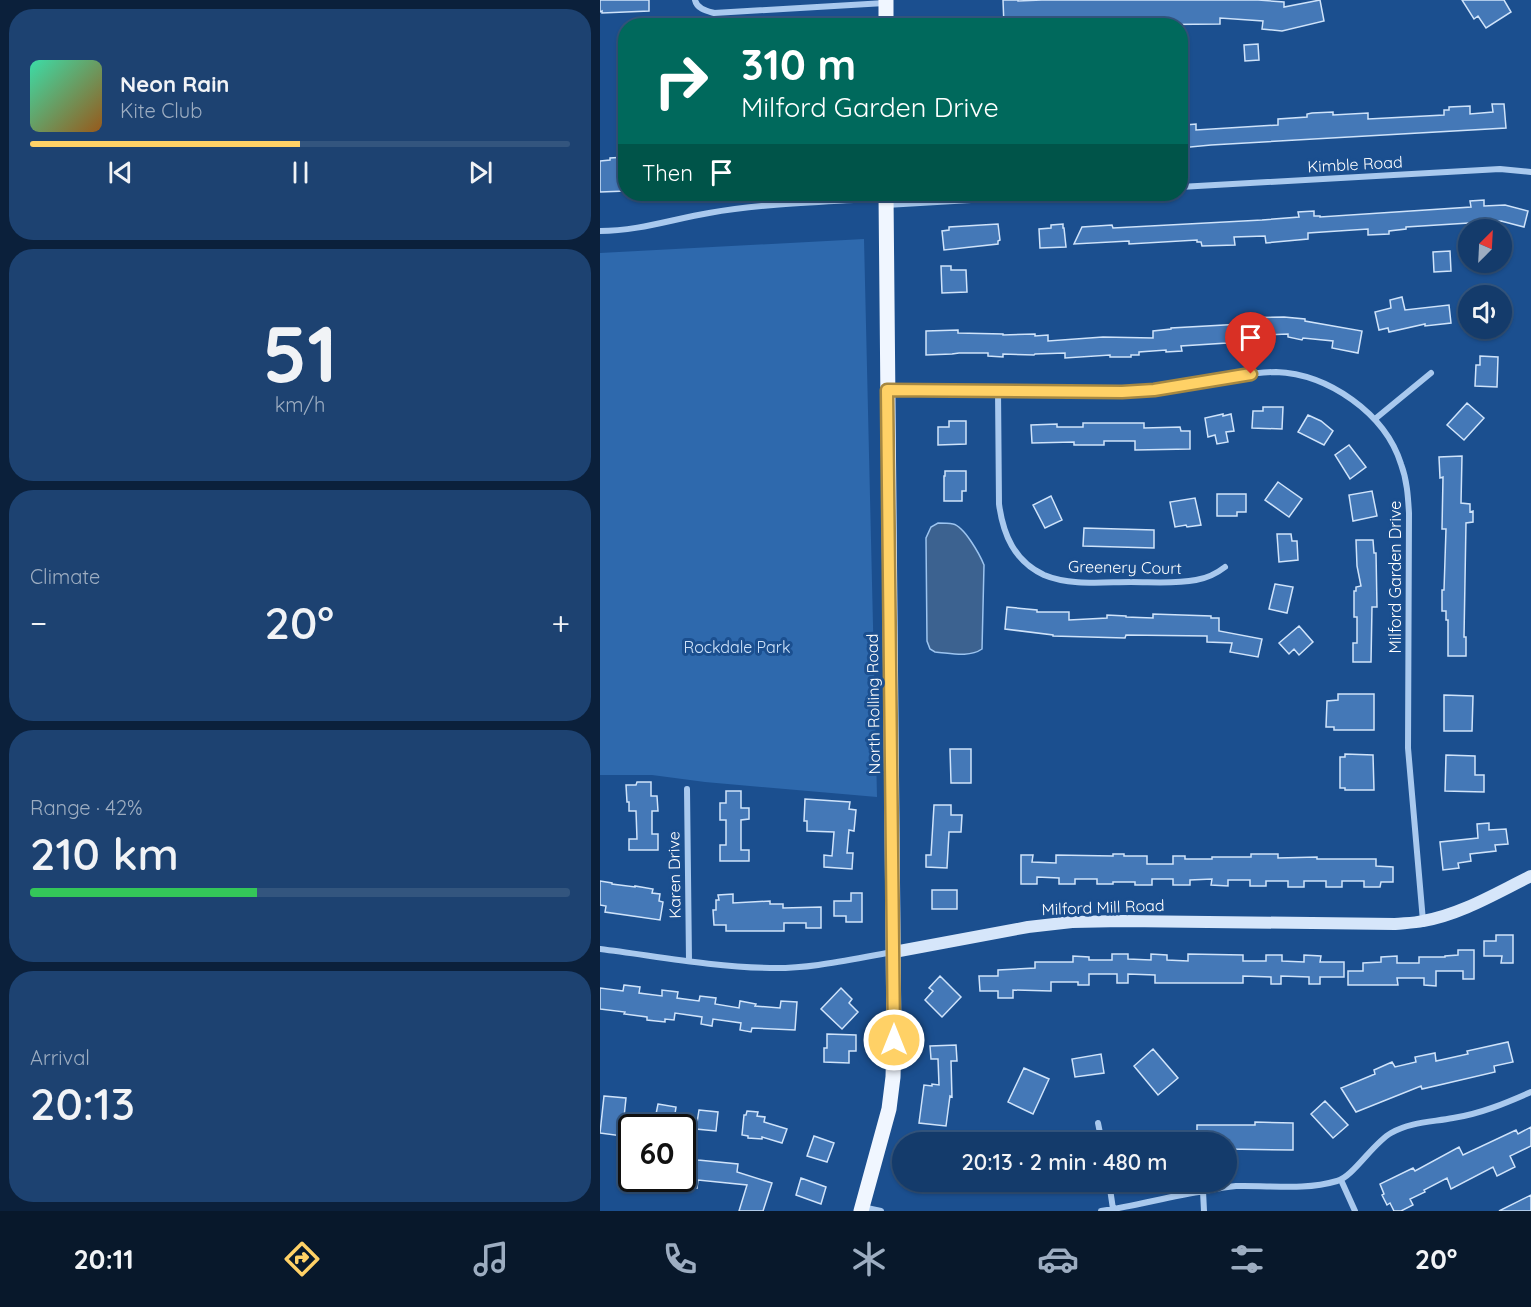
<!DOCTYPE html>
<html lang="en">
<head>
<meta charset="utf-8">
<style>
	:root { --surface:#143b6b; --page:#1d4271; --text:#f1f3f6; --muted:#9dadc1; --line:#33557e; --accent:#ffd166 }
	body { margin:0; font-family:Quicksand,sans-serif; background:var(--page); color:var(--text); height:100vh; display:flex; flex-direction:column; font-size:22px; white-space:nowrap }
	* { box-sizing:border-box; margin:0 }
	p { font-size:20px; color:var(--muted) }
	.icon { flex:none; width:33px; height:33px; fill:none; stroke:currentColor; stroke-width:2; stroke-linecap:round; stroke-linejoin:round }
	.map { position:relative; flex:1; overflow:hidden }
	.panel { display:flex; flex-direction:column; gap:9px; padding:9px; background:#0b203b; width:600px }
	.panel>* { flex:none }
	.top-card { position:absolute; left:18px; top:18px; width:570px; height:183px; border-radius:24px; box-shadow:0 2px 4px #0004,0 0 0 2px var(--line); background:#00695c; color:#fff; overflow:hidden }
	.needle { width:39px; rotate:24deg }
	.buttons { position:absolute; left:858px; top:219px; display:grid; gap:12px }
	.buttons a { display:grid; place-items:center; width:54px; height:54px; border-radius:50%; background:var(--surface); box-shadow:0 2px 4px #0004,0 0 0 2px var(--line); font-size:30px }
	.speed { position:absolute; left:18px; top:1114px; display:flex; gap:12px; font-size:30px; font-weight:700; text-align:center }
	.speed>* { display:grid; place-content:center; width:78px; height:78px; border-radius:50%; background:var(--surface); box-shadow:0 2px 4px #0004,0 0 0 2px var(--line); line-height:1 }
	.speed .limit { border:3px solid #111; border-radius:9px; background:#fff; color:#111 }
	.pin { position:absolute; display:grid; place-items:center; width:51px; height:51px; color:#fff; margin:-62px -26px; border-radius:50% 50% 50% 0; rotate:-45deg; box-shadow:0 0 6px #0007 }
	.pin .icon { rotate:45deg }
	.me { position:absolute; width:66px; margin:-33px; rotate:0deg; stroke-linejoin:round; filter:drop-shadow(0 0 4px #0008) }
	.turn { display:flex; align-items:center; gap:21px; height:126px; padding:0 24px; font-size:27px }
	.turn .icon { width:78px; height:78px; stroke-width:2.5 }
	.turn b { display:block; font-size:42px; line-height:51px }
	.then { display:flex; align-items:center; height:57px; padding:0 24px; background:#0003; gap:12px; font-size:22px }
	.big { font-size:45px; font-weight:600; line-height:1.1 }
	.panel .tile { flex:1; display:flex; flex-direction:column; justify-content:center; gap:9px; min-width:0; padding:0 21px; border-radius:24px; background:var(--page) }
	.panel .dial { align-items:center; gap:0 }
	.dial b { font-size:78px; line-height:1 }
	.song { display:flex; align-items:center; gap:18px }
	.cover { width:72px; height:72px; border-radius:9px; background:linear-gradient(135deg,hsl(160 70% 55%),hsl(30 70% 35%)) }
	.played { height:6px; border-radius:3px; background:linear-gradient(90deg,var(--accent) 50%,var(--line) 50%) }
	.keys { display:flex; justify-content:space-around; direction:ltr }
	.heat { display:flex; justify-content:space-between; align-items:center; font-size:33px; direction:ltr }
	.charge { height:9px; border-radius:4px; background:linear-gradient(90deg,#34c759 42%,var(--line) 0) }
	.trip { position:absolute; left:292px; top:1132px; width:345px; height:60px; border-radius:30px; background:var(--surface); box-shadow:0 2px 4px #0004,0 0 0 2px var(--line); font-weight:600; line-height:60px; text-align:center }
	.menu { display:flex; height:96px; justify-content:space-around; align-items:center; background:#08182b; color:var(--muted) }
	.menu .icon { width:42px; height:42px }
	.menu .current { color:var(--accent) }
	.menu b { font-size:27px; color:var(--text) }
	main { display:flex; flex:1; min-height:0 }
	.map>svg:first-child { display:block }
</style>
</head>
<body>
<main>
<section class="panel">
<div class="tile">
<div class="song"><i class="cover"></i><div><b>Neon Rain</b><p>Kite Club</p></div></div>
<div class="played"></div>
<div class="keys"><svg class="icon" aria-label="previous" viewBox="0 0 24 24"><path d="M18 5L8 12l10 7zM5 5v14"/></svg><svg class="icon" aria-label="pause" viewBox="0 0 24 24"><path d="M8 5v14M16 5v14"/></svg><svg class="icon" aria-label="next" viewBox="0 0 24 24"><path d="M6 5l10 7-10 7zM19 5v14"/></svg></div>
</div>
<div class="tile dial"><b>51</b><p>km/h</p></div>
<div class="tile"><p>Climate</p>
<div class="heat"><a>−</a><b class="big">20°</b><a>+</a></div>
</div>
<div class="tile"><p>Range · 42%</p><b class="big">210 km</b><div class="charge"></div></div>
<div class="tile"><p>Arrival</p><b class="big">20:13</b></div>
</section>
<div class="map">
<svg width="931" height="1211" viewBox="0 0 931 1211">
	<rect width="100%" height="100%" fill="#1b4f8f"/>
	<path fill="#2e69ad" d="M264,239L277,797L105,782L52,775H0V253Z"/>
	<path fill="#3c6290" stroke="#9cc4f0" stroke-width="1.5" d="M338,523C343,523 348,523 353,524C364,526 380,555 384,565L382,649C369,658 350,653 335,652L330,649L327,641L326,538L331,527Z"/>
	<path fill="#4478b7" stroke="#cfe3fa" stroke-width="1.5" d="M0,0H49V11L2,13V11L0,12Z
		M403,0H418V1L442,0H658L684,2V7L720,0L724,21L682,31L662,29L663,21L620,18V24L404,26Z
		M862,0H904L911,12L886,28L878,16L874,19Z
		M658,44L659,60L645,61L644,45Z
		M892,104H904L906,128L611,145L580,148V131L585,130V125L596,124V130L678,125V119L707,117V114L712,113L733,112V115L768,113V119L844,115V110H849V107L870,106V114L893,112Z
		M26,157V191L0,192V161L10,160V158Z
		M884,200V206L905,205L928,211L924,227L901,221L806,227V229L789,231V234L768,235V229L708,233V239L666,243L665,236L634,237L635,245L602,246L601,242H597V240L529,244V241L474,244L482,227L512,225L513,228L662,220L699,217L698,212L714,211V216H720V217L871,207L870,201Z
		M398,224L400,240L398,241V244L344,250L342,231L349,230V227Z
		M463,224V228H464L466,247L440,248L439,229L451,228V225Z
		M850,251L851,271L834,272L833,252Z
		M341,266H351V270H366L367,292L342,293Z
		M802,297L805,310L849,305L851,323L825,326V324L789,332L788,328L779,330L775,312L791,308L790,300Z
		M684,317L705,319V321L762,331L758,353L732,348L733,341L703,338L702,340L688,337V334L663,335L658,336V338L627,337V343L581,346L582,351L566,352V350L539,352V355H531V357H510V355L465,358V353L435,354L434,355L403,354V357L388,356V353H359L352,354L326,355V331L358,330V333L403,334V335L435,334V336L448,335V341L503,337L553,338V331L571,329V328L642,324V318Z
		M880,356L898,357L897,387L875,386L876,365H880Z
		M867,403L884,418L864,440L847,425Z
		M663,407H683L682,429L652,428L653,411H663Z
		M623,414V416L631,414L634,431L626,432L628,442L617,444L615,435L608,437L605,418Z
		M708,415L721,421L733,431L724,445L698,432Z
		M349,421H366V444L338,445V427H349Z
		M483,423H544V428L580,427L581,431H590V449L535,450V441H504V445H474V442L432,443L431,425L457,424V427H483Z
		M749,445L766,467L750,479L735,455Z
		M862,456L861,503L870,504V512L873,511V522L866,523L864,637H866V656H848V620H846V611H842V590H844L846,529H842L843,477L840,478L839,457Z
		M345,471H366V491H362V501H344V476H345Z
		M678,482L702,499L689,517L665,500Z
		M772,491L777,516L753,521L749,495Z
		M617,494H646V512H637V516H617Z
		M451,496L462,520L445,528L433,505Z
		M595,498L601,525L587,527L586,525L575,527L570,502Z
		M484,528L554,530V548L483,546Z
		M677,534H691L692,541H697L698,560L679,562Z
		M756,540H773L774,553H776L777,607H772L771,662H753V643H757V617H754V591H756V587L761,586L757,566Z
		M675,584L693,587L687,613L669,609Z
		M407,607L437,610V612H469V620L507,618V615L526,616V617L553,618V614L611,616V618H619V631L662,639L658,657L630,652L632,643L607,642V636L526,635L525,638L453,636V635L405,629Z
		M699,626L713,642L699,655L694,649L689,654L679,643Z
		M738,694H774V730H734V727H726L727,701L738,700Z
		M844,695L873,696L872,731H844Z
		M350,749H371V783H351Z
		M745,754L773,755L774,790H745V788H740V757H745Z
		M846,755L875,756V775H884V792L845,791Z
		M37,782H51V796H57L58,811H52V834H58V850H29V839H37L36,811H29V802H27L26,785H36Z
		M126,791H141V808H149V819L141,820V850H149V861H120V845H126V820H120V803H126Z
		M205,799L250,802L249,809L256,810L254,831L249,830L247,853H253L252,869L224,867V855L232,856L234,832L207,831V821H204Z
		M334,805H351V815H362L361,832H349L347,868L326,867V855H331Z
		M889,823V830L906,829L908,844L895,845L896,851L870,854L871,861L858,863L859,868L843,870L840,842L878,838L877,824Z
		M513,854H524V856H547V864H573V856H585V859H612V857H651V854H678V858L717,857V859H776V866L793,867V882H781L780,887H764V881H742V887H726V881H704V887H688V881H666V886H650V880H628V886L611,885L612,879L590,880V885H573V879H552V885H535V882H513V884H497V879H475V884H459V878L437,877V884H421V855H433L432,862L456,863V855L513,856Z
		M0,881L12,883V884L35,887V886L53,889L52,893L60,894L59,901L63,902L60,920L5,912L6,906L0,905Z
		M332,890H357V909H332Z
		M251,893H262V922H246V916H234V901H251Z
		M133,894V903L170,901V904H183V908L221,907V928H206V923H184V931H126V925H114L113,910H116V900H119L118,895Z
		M896,935H913V963H901L902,956H884V941H896Z
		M858,950H874V979H863V971H836V986L824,985V978H797L798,985H748V971H763V963L781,962V957L797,956V963H819V957H845V956L858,955Z
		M512,954H528V959L551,960V954L567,955V960L588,961V954L643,955V961H666V955H682V961L704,962V955L721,956L720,962H744V977H720V984H709V977L681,976V984H671V977L643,976V983H555V975L528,974V983H517V974H489V985H478V982H451V991L413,990V998H398V991H380L379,976H398V970L435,968V962H473V956L489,957V960H512Z
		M340,976L361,997L342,1017L325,1000L333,991L329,988Z
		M24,985L40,987L39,993L62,996V990L78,992L77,998L99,1001L100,996L116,998L115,1004L139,1008L140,1001L156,1004L155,1006L180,1008L181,1001L197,1002L195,1030L152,1028L151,1032L140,1030L141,1023L113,1019L112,1026L101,1024L102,1017L75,1013L74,1020L65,1019V1022L47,1020V1017L24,1014L25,1012L0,1009V988L23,991Z
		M241,988L252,999L249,1003L258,1012L242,1029L221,1009Z
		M227,1034L256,1035V1051H249V1063L224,1062V1048H227Z
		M908,1042L913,1062L894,1066L895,1072L822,1089L821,1086L756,1112L741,1088L775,1074L774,1070L792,1062L795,1067L816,1062L815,1057L835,1053L836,1061L868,1054L867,1051Z
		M356,1045L357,1061H351L352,1097L350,1096L346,1126L319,1123L324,1085L332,1086V1084L339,1085L338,1059H331L330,1046Z
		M553,1049L578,1078L558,1095L534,1066Z
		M501,1054L504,1073L475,1077L472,1059Z
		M424,1068L449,1079L433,1114L408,1102Z
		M4,1096L26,1098L22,1136L0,1133Z
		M725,1101L748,1125L733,1138L711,1114Z
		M58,1104L76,1107L73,1127L54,1124Z
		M99,1110L118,1112L116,1131L96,1129Z
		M147,1111L158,1112L157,1116L165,1117L164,1122L187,1129L182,1143L162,1137V1139L148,1138V1136L142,1135L144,1115H146Z
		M655,1122L693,1123V1150L627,1149V1143H597V1125H655Z
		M931,1127V1146L910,1156L915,1167L897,1176L893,1167L851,1189L847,1178L824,1190L825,1192L810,1199L813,1205L801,1211H794L790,1203L787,1205L782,1195L784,1194L780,1184L813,1168L815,1171L859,1147L863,1155L916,1130L918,1134Z
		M214,1136L234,1143L227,1162L207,1156Z
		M85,1157L98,1160L138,1164L137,1172L172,1183L163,1211H139L147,1185L98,1180L97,1188L86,1186L88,1174H85V1171H83Z
		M201,1178L226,1187L221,1204L196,1195Z
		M931,1195V1211H899Z"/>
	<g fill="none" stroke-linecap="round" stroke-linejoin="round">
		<path stroke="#a9c9ee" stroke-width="6" d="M95,0C97,9 107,11 114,13L285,3
			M580,187L900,169L931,172
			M286,205L476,194
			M0,231C38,231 73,219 109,213C165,203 228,202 285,198
			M287,390L522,392C552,390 582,386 612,380C633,377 654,372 676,372C728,374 785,413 801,464C807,480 808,496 809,513L808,748L823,921
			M398,390L399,504C403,534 414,561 444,575C470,586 504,582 531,582C553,582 575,584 596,580C608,578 616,574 625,567
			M775,419L831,373
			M87,789L89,961
			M0,949C56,956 113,967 170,968C211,969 252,959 293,952
			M498,1123L502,1143
			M741,1180L755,1211
			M509,1182L513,1209
			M603,1191L604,1211
			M262,1207L281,1211
			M501,1211C536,1206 570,1196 605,1191C615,1189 626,1187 636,1186C670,1185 703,1191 737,1181C753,1177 773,1143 791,1133C810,1122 832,1122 853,1118C880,1114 906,1103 931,1092"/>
		<path stroke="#d6e6fa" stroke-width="12" d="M294,952L428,927L472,922L523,921L795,924C804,923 814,923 823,921C862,914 896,893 931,876"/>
		<path stroke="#f0f6ff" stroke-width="15" d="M286,26V0
			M261,1211L289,1109L293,1077L294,1040L286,194"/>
	</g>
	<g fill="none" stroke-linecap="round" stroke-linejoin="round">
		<defs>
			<path id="route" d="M294,1040L287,390L522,392L554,390L651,374"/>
		</defs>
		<use href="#route" stroke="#a68842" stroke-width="15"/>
		<use href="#route" stroke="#ffd166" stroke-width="10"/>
	</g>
	<g text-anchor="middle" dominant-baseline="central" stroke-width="6" stroke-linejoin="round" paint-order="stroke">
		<g font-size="16" fill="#fff" stroke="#1b4f8f">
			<text transform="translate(755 164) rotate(-3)">Kimble Road</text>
			<text transform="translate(525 567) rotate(1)">Greenery Court</text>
			<text transform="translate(795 577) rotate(-90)">Milford Garden Drive</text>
			<text transform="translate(273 704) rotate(-91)">North Rolling Road</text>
			<text transform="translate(74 875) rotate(-91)">Karen Drive</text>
			<text transform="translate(503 907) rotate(-2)">Milford Mill Road</text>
		</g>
		<g font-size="16" fill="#cfe3fa" stroke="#1b4f8f">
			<text x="137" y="647">Rockdale Park</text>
		</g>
	</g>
</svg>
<div class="buttons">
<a><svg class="needle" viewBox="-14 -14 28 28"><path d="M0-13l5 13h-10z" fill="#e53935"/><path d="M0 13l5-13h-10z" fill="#9dadc1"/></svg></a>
<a><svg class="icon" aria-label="sound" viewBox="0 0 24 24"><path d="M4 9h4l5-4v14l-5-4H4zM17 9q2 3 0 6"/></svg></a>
</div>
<div class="speed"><div class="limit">60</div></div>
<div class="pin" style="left:651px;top:374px;background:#d93025"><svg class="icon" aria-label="arrive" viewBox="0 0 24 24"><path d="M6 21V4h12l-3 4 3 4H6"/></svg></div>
<svg class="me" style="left:294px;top:1040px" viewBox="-20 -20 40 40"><circle r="17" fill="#ffd166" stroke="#fff" stroke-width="3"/><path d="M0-11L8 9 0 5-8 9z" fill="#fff"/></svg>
<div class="trip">20:13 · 2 min · 480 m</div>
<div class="top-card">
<div class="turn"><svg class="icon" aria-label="right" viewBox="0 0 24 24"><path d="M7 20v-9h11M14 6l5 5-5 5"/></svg><div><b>310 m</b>Milford Garden Drive</div></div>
<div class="then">Then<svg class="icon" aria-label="arrive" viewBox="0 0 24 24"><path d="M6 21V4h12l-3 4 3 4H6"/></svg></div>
</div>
</div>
</main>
<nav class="menu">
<b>20:11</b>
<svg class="icon current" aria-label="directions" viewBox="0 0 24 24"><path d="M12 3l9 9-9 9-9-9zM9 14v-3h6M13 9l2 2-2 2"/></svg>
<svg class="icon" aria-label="music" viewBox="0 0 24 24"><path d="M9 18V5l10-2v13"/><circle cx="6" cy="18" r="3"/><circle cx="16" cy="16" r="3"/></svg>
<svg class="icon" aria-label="phone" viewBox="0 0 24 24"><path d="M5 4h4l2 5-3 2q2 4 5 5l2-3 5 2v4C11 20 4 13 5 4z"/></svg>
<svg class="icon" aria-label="climate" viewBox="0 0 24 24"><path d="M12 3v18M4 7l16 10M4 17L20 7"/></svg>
<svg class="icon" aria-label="car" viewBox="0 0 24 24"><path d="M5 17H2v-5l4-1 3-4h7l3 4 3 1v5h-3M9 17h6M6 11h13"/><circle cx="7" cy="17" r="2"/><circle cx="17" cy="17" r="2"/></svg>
<svg class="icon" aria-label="filters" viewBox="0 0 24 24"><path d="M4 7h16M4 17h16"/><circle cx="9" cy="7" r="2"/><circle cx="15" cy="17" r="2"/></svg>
<b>20°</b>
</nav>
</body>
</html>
